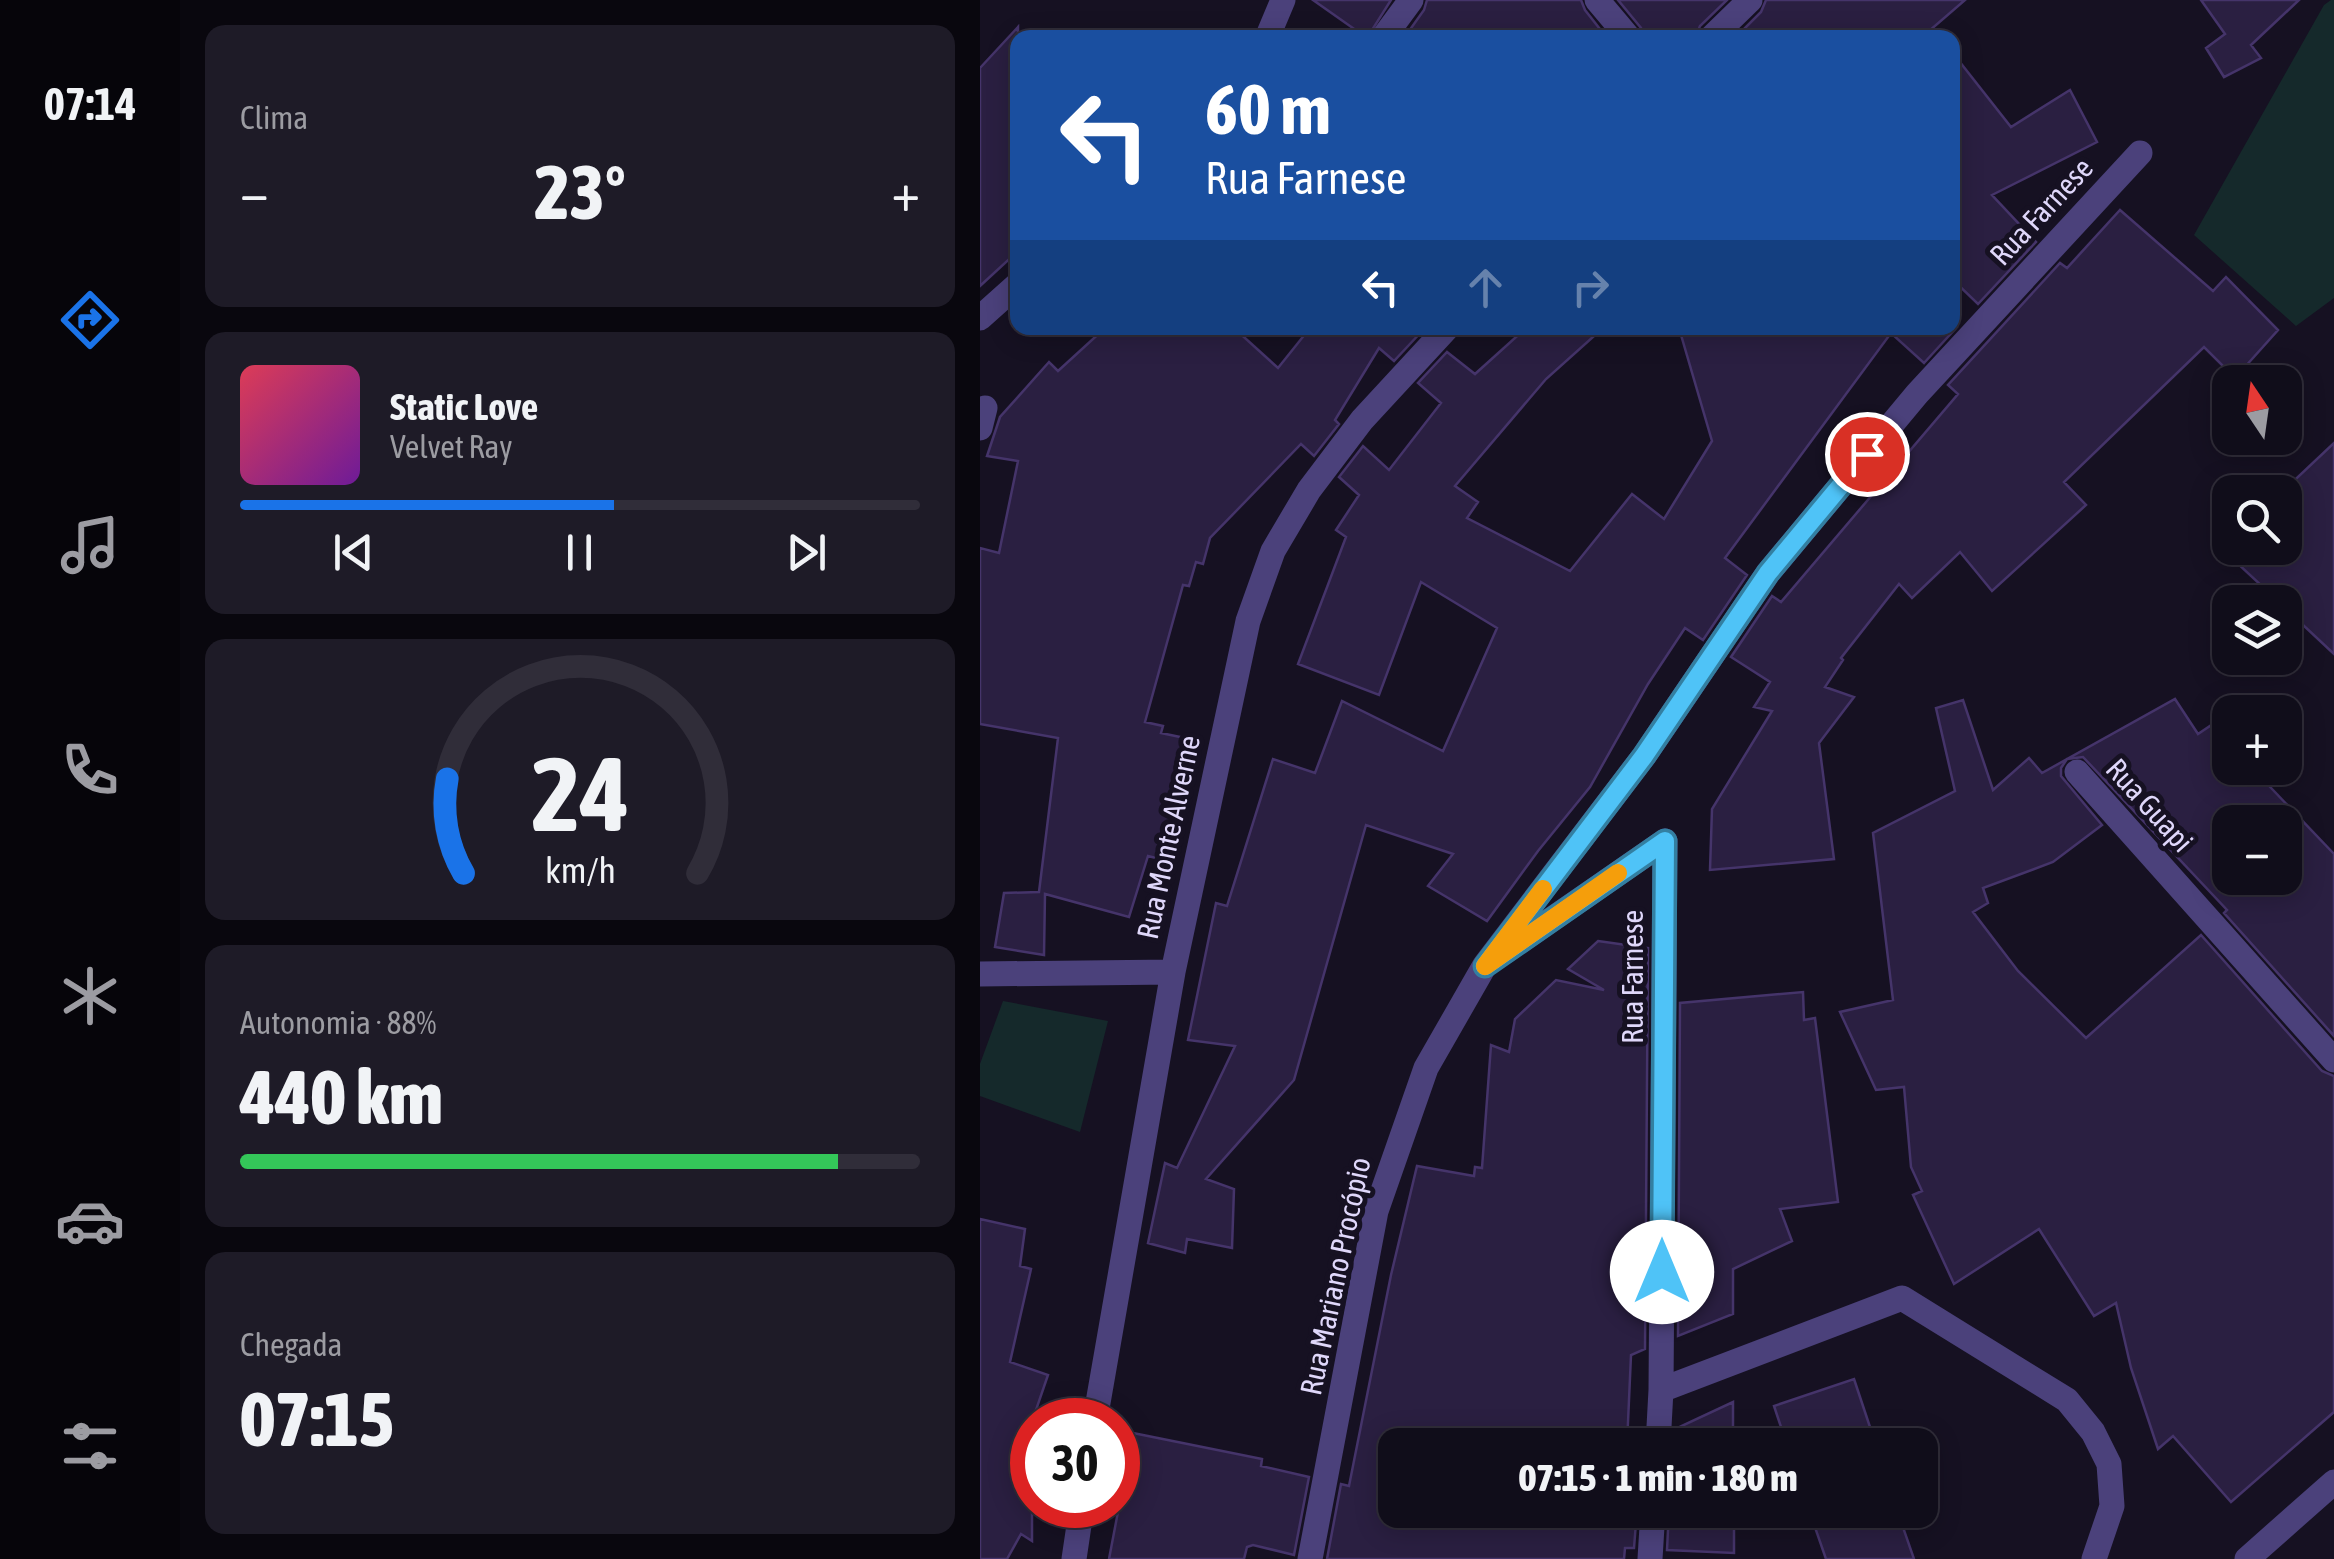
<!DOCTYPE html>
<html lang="pt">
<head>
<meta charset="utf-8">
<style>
	:root { --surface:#100d1a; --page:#1e1b27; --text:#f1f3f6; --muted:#9c9ca2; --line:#302d39; --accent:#1a73e8 }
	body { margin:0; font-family:"Asap Condensed",sans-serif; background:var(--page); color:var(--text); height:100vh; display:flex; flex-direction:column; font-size:38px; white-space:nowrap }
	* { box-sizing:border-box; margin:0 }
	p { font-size:32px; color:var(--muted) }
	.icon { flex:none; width:55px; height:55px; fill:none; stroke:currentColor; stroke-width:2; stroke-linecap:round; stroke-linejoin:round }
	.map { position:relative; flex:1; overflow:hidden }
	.details { display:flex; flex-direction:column; gap:25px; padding:25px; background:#09070e; width:800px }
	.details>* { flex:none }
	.banner { position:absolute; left:30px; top:30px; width:950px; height:305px; border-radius:20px; box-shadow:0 5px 25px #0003,0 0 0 2px var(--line); background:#1a4fa0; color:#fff; overflow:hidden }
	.needle { width:65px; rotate:347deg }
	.buttons { position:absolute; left:1232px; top:365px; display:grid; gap:20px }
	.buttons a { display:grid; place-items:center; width:90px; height:90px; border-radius:20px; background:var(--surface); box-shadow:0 5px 25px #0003,0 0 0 2px var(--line); font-size:50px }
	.speed { position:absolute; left:30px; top:1398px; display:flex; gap:20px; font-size:50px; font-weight:700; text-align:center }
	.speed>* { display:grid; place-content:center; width:130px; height:130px; border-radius:50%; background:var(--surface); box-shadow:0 5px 25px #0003,0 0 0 2px var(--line); line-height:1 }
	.speed .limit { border:15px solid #d22; background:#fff; color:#111 }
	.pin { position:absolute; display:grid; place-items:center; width:85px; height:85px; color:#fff; margin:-42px; border:5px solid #fff; border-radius:50%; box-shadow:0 2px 10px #0007 }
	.me { position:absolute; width:110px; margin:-55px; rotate:0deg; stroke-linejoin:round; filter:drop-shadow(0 0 8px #0008) }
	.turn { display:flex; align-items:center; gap:35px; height:210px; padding:0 30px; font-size:45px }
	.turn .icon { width:130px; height:130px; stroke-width:2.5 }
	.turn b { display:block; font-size:70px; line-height:85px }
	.lanes { display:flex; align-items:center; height:95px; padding:0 30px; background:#0003; justify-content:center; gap:50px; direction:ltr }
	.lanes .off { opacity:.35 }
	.big { font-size:75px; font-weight:800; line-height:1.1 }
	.details .card { flex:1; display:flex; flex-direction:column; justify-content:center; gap:15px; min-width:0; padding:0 35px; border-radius:20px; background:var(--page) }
	.details .dial { align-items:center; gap:0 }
	.dial svg { height:260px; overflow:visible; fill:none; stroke:var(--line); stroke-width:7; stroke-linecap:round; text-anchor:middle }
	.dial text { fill:var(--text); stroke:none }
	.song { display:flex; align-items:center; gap:30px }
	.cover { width:120px; height:120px; border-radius:15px; background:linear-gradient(135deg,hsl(350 70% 55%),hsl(280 70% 35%)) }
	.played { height:10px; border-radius:5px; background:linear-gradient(90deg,var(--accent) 55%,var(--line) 55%) }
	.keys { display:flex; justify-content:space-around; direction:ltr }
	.heat { display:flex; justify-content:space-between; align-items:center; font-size:55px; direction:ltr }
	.charge { height:15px; border-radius:8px; background:linear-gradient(90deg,#34c759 88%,var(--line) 0) }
	.trip { position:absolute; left:398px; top:1428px; width:560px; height:100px; border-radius:20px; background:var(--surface); box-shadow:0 5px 25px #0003,0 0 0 2px var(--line); font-weight:800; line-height:100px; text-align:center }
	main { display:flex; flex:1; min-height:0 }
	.tab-bar { display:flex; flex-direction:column; width:180px; justify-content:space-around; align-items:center; background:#06050a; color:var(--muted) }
	.tab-bar .icon { width:70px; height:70px }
	.tab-bar .current { color:var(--accent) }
	.tab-bar b { font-size:45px; color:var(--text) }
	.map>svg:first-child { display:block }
</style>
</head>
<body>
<main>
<nav class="tab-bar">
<b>07:14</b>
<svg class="icon current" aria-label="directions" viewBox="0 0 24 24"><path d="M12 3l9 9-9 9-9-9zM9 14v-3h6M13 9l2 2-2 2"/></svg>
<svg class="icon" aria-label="music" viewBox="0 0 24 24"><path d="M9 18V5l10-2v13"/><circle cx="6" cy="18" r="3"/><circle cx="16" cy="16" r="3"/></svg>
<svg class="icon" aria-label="phone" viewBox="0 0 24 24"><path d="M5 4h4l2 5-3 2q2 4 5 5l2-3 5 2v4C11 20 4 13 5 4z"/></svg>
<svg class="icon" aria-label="climate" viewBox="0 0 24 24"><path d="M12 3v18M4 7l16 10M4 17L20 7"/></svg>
<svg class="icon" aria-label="car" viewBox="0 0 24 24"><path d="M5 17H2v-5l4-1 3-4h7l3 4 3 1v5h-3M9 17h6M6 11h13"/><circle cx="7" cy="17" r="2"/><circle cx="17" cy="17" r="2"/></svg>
<svg class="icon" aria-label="filters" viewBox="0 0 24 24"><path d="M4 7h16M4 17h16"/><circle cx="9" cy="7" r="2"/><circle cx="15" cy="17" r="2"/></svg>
</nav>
<section class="details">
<div class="card"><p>Clima</p>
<div class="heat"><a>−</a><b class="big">23°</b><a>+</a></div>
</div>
<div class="card">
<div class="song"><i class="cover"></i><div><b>Static Love</b><p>Velvet Ray</p></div></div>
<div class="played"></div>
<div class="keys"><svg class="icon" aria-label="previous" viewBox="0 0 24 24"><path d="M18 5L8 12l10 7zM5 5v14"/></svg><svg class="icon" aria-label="pause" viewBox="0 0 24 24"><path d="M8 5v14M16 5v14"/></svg><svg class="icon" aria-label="next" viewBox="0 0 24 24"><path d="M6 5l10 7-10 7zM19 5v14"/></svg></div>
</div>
<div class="card dial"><svg viewBox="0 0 100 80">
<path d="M14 69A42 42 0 1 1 86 69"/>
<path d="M14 69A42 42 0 0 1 9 40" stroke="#1a73e8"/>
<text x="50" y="56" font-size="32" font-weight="700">24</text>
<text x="50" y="72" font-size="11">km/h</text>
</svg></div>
<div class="card"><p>Autonomia · 88%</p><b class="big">440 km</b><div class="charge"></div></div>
<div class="card"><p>Chegada</p><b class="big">07:15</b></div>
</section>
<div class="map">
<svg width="1354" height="1559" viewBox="0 0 1354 1559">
	<rect width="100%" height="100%" fill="#161122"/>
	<path fill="#15292b" d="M1351,0H1354V298L1316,326L1214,235L1344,5Z
		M23,1001L128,1021L100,1132L0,1096V1064Z"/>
	<path fill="#2a1f41" stroke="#45346a" stroke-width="2.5" fill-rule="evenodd" d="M333,0H411L387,38Z
		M447,0H601L605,10L627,38H424L444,10Z
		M638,0H747L720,26L715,38H665L661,28Z
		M786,0H985L941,38H755L781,12Z
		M1221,0H1319L1271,45L1281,58L1244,77L1226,48L1245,34Z
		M38,27V251L0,286V68Z
		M972,52L1031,127L1090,90L1117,142L1012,195L1056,242L998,304L972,279Z
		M1140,210L1233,291L1246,277L1298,330L1255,378L1224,347L1084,482L1106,505L1012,591L980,552L932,598L919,584L861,658L863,660L845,687L874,697L839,743L854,859L730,870L732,809L792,711L774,707L790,682L751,657L792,596L801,602L978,394L968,385L1080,263L1087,268Z
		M125,328H254L298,368L330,328H437L442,331L414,361L399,348L355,420L359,424L334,456L321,444L230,538L223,564L216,562L209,586L203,585L165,722L183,726L181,733L205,738L184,860L168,856L149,917L65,894L64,955L15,947L24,893L59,892L78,738L0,724V548L19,553L38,461L7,456L20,417L69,362L78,371Z
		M546,328H623L566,379L475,486L498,502L487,518L590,571L652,494L684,519L732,441L699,328H976L944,363L911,333L745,558L767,575L723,640L705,628L668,684L610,787L558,851L507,921L448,886L473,854L386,825L314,1080L226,1179L254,1189L252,1248L207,1239L205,1253L168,1243L185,1163L197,1168L255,1046L208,1040L236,903L247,906L293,759L335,773L362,701L463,751L517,628L441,582L399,695L318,664L366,537L356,530L379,495L359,477L383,446L409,470L461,403L438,383L467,352L495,374Z
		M1354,443V654L1305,608V602H1299L1242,549L1250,540V548H1305V492H1302Z
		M1195,699L1218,734L1233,724L1250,742V768H1272L1354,854V1036L1244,913L1247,910L1103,757L1087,759L1081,768V776L1122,825L1073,862L1003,888L1008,903L993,912L1038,971L1106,1038L1221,935L1342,1071L1354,1076V1412L1251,1502L1193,1436L1178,1449L1151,1368L1136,1303L1114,1316L1059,1229L974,1284L933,1195L942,1191L931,1167L924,1087L896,1090L860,1012L913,1000L893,833L975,791L956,708L983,700L1013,790L1049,758L1062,773ZM1250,822H1305V878H1250Z
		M618,941L668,948L665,1349L651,1355L647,1445H415V1510H657L654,1548H645L644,1559H347L361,1484L369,1486L411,1275L437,1166L494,1176L495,1167L502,1168L511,1045L529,1052L535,1019L576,980L624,990L588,969Z
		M823,992L824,1020L835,1018L858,1202L800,1209L812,1241L753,1269V1314L698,1336L700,1003Z
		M0,1219L45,1229L40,1266L51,1269L30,1362L68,1375L46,1439L52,1442V1541L41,1534L27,1559H0Z
		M874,1379L896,1445H807L794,1406Z
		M753,1402V1445H694L695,1429Z
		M153,1433L282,1459L281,1466L329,1477L314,1555L273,1545L267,1547L264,1559H129Z
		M689,1510H754V1553L687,1550Z
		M829,1510H917L934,1559H846Z"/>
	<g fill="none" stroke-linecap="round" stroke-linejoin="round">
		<path stroke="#4b417b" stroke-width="25" d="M617,0L649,38
			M287,38L303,0
			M403,38L431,0
			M731,38L770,0
			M0,318L38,284
			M0,428L5,408
			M1097,772L1354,1060
			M526,951L685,841
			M0,974L193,972
			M681,1390L922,1298L1087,1400L1113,1432L1129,1464L1132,1506L1114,1559
			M115,1420L193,972L268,621L293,551L329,490L382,420L467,328
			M678,1445L681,1390L685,841
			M94,1559L102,1505
			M330,1559L396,1211L446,1068L505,965L664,756L788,573L937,394L1160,153
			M670,1559L673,1510
			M1267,1559L1354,1482"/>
	</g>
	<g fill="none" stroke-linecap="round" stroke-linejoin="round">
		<defs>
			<path id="route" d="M682,1272L685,841L505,966L664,756L788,573L887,454"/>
		</defs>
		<use href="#route" stroke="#337fa1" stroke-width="25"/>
		<use href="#route" stroke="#4fc3f7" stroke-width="18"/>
		<path stroke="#f59e0b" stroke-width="18" d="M563,889L505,966L638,873"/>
	</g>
	<g text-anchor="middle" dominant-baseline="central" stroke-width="10" stroke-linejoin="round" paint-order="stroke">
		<g font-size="30" fill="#dfd7fa" stroke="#161122">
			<text transform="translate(1061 211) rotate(-47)">Rua Farnese</text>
			<text transform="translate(1170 805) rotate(48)">Rua Guapi</text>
			<text transform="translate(188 837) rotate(-78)">Rua Monte Alverne</text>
			<text transform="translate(652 977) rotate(-90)">Rua Farnese</text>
			<text transform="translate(355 1276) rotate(-78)">Rua Mariano Procópio</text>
		</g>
	</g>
</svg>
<div class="buttons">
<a><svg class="needle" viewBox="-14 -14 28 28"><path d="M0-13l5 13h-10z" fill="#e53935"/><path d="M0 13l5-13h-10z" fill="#9c9ca2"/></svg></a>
<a><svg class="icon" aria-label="search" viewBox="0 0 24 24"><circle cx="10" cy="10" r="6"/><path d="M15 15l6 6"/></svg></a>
<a><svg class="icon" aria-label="layers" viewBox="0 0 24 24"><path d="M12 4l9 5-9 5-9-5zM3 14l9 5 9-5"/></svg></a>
<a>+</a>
<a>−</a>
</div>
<div class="speed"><div class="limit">30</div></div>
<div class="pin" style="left:887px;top:454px;background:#d93025"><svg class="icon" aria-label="arrive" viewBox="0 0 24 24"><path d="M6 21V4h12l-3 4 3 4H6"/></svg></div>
<svg class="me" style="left:682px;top:1272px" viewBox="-20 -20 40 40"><circle r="19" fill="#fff"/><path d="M0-13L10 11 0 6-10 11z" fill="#4fc3f7"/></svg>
<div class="trip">07:15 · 1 min · 180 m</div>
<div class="banner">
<div class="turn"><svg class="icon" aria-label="left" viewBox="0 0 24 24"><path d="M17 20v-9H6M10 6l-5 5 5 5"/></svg><div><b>60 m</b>Rua Farnese</div></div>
<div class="lanes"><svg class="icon" aria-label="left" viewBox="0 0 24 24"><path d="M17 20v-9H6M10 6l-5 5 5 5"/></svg><svg class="icon off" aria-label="ahead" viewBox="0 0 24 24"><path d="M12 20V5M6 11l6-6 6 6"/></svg><svg class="icon off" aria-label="right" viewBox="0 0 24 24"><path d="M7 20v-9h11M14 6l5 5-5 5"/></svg></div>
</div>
</div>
</main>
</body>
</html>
